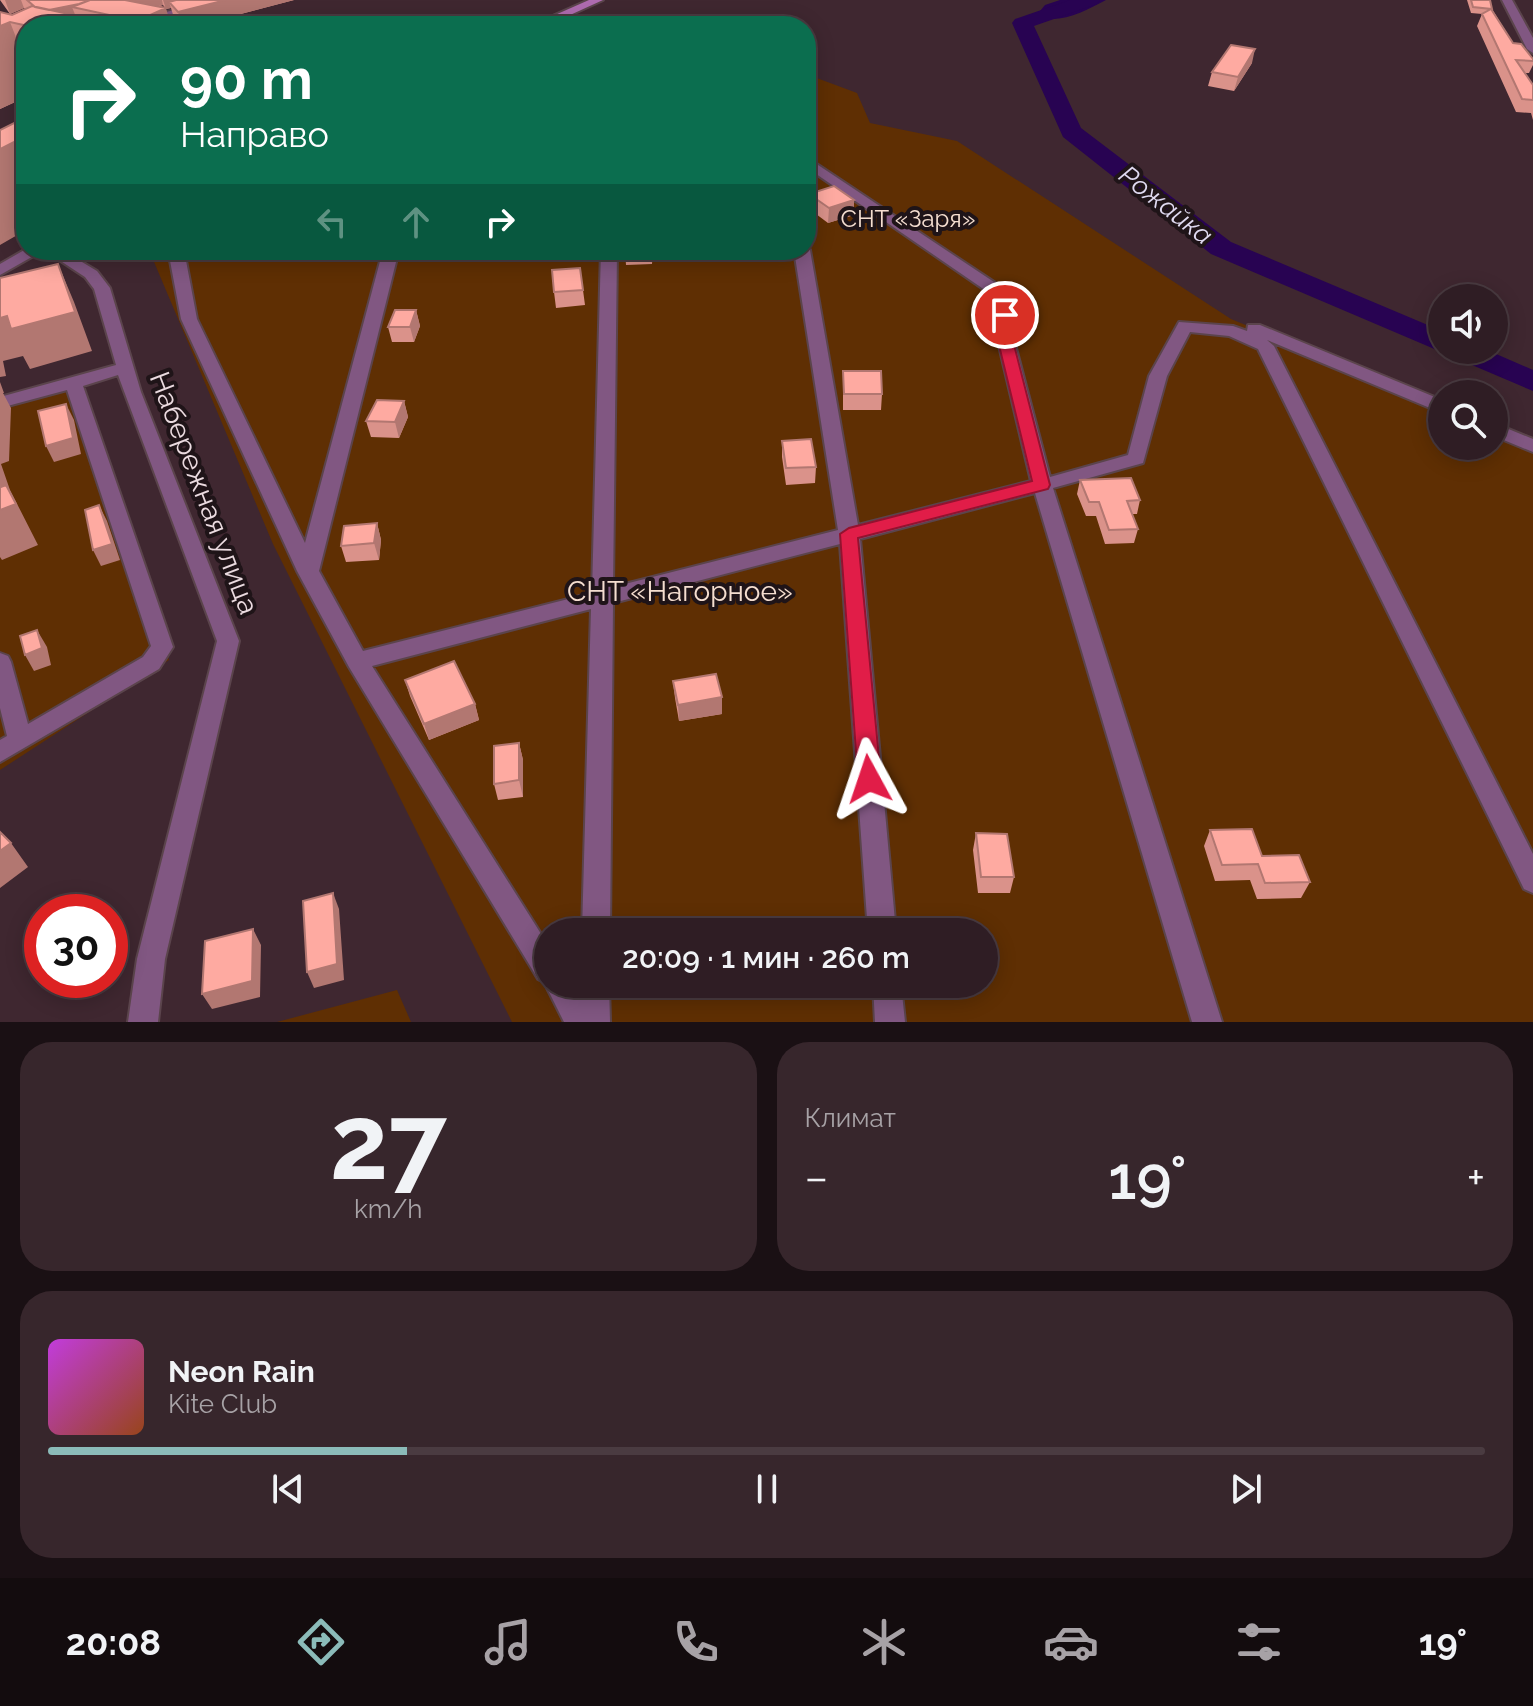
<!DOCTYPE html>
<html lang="ru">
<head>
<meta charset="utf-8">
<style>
	:root { --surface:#2f1d24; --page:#37262c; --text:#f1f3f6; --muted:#a7a2a6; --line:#4a3b41; --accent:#8bbbb9 }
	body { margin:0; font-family:Raleway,sans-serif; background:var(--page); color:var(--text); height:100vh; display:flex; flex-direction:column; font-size:30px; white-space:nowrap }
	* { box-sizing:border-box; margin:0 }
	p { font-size:26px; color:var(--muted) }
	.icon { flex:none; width:44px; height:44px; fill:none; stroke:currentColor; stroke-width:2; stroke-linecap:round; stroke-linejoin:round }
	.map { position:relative; height:1022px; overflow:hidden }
	.sheet { display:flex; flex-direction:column; gap:20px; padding:20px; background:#1a1014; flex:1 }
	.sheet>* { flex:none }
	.top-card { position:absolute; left:16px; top:16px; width:800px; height:244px; border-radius:32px; box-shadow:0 4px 20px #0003,0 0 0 2px var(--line); background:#0b6e4f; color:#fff; overflow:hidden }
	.controls { position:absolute; left:1428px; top:284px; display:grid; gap:16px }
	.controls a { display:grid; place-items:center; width:80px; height:80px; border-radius:50%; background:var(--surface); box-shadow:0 4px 20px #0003,0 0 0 2px var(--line); font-size:40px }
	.speed { position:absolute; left:24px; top:894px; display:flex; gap:16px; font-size:40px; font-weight:700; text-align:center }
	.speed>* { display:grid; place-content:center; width:104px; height:104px; border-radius:50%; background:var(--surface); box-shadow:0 4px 20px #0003,0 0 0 2px var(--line); line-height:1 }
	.speed .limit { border:12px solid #d22; background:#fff; color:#111 }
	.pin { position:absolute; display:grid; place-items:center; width:68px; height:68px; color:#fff; margin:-34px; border:4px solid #fff; border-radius:50%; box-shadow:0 2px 8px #0007 }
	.me { position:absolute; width:88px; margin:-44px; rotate:355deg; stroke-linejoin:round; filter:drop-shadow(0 0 6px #0008) }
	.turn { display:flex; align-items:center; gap:28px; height:168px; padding:0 32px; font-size:36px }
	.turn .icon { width:104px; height:104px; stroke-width:2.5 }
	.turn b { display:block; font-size:56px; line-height:68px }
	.lanes { display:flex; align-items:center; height:76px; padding:0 32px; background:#0003; justify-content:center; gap:40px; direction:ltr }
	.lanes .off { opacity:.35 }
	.big { font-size:60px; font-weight:600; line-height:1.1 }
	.sheet .tile { flex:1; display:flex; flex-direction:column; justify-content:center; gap:12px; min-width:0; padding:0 28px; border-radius:32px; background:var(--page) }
	.sheet .dial { align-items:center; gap:0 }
	.dial b { font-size:104px; line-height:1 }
	.song { display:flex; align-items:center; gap:24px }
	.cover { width:96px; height:96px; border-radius:12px; background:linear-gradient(135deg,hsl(290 70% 55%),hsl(20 70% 35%)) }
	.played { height:8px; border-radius:4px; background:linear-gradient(90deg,var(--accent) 25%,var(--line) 25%) }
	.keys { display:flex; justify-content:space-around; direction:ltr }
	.heat { display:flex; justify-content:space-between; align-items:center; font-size:44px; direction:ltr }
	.sheet .tiles { flex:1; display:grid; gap:20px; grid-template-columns:1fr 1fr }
	.tile:last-child { grid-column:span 2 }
	.trip { position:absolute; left:534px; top:918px; width:464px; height:80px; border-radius:40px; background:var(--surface); box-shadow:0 4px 20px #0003,0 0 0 2px var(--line); font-weight:600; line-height:80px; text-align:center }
	.tab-bar { display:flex; height:128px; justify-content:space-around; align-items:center; background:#130c0e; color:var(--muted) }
	.tab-bar .icon { width:56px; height:56px }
	.tab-bar .selected { color:var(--accent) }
	.tab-bar b { font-size:36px; color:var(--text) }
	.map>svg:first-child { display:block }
</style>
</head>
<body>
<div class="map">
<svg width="1533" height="1022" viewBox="0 0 1533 1022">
	<rect width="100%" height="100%" fill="#3f2730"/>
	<path fill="#5f2f03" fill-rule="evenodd" d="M806,74L857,93L870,123L957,141L1231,319L1442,407V446H1494V428L1533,444V1022H512L273,544L149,250H806ZM548,932H984V984H548Z
		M81,381L169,660L0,770V403Z
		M397,990L411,1022H277Z"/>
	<path fill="#280352" d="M1060,0H1106C1085,11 1060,25 1036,16L1045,5Z"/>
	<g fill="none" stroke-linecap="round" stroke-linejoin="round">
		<path fill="#280352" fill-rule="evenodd" d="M1070,0H1100L1097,4L1034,26L1081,128L1231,242L1442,331V350H1487L1533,370V391L1211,254L1063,137L1012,23L1015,19Z"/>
		<defs>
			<path id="street" d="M216,0H236L129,26H108Z
				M1502,0H1512L1533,38V53L1527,49Z
				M546,19L564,26L542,24L540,22Z
				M806,157L1012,294V333L1050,477L1128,455L1149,376L1179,322L1233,326L1247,331L1248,325H1260L1442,400V413L1267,340L1274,346L1533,854V893L1524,889L1258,349L1229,336L1190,332L1167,376L1143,463L1053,488L1222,1022H1192L1035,493L860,539L896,932H868L840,544L613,603L610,932H582L591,609L372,666L548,945V984H573L581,997V984H609L610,1022H564L544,982L538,979L349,667L297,571L181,319L168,250H184L197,319L305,543L383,250H399L319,571L363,651L592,593L601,250H617L613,587L838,530L794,250H806V246L810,250L858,525L1031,481L996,333L998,299L806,167Z
				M26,249L62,250L97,271L110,288L141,392L239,641L165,959L158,1022H128L137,959L217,641L118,375L83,386L173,647L159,669L0,762V740L7,736L0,708V653L8,656L11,662L28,724L143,657L151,646L67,390L0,408V397L116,365L94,289L85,277L44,250L0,275V264Z
				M1494,423L1533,439V452L1494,436Z
				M873,984H901L905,1022H875Z"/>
			<path id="secondary" d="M589,0H603L546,26H530Z"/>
		</defs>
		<use href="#street" stroke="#5b444c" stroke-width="4"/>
		<use href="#secondary" stroke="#5b444c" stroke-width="4"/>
		<use href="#street" fill="#815782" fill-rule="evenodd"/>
		<use href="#secondary" fill="#af6bb0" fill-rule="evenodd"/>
	</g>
	<path fill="#da928a" d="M0,0H294L195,26H181L174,18L171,8L166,9L163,5L157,7L171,26H26V97L0,109V12L12,15L25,9L24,8L10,14Z
		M1467,0H1490L1492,9L1513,43L1533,59V65L1529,73H1525L1533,85V120L1531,113L1516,112L1477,26L1482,14L1471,13Z
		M1252,63L1234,91L1208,86L1212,72Z
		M809,194L854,215L828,223L808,208Z
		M625,250H653L652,264L626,265Z
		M580,268L585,305L556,308L554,292Z
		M416,310L420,326L414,342H392L388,327Z
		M843,371L882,394L881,410H843Z
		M404,401L408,417L399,438L371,437L366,421Z
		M782,441L816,467L815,483L786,485L782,457Z
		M1080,480L1140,500L1137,514H1132L1138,529L1134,543L1105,544L1096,516H1086L1077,494Z
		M377,523L381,540L379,560L346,562L341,546Z
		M405,680L475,704L479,720L429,740L410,696Z
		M673,681L722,714L679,721L675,698Z
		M519,743L523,760V797L498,800L494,784Z
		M1210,830L1310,882L1301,898L1257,899L1250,880L1215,881L1204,846Z
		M976,833L1014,877L1010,893H978L973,850Z"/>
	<path fill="#b27771" d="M5,0H21L24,8L10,14Z
		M102,0H162L163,5L111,16L72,7L78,22L41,12Z
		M163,0H203L169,2L171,8L166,9Z
		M226,0H294L195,26H182L178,12Z
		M166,8L171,26H139L137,21Z
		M10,22L26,63V97L0,109V26Z
		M1255,49L1252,63L1234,91L1238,77Z
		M26,136V230L0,245V149Z
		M854,200V215L828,223L829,208Z
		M58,264L74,302L92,351L30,369L23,356L3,361L6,376L0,377V318Z
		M416,310L420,326L414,342L410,327Z
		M0,382L4,393H3L11,408L9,461L1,464L10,490L38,545L2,560L0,557Z
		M404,401L408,417L399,438L395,422Z
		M66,404L74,420L81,454L54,462L46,446Z
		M99,505L107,521L120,560L101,566L93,550Z
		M377,523L381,540L379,560L374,543Z
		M37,630L47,647L51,665L34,671L25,655Z
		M722,697V714L679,721L678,705Z
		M475,704L479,720L429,740L424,724Z
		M519,743L523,760V797L519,780Z
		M11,843L28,867L0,888V851Z
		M333,893L339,909L344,980L314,988L307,972Z
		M253,929L261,945L260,997L212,1009L202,994Z"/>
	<path fill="#feaaa1" stroke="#b27771" stroke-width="2" d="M27,0H90L79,4L49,10L35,7Z
		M90,0H125L166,8L137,21L72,7Z
		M176,0H226L178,12L169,2Z
		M1471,0H1490L1492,9L1473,7Z
		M32,6L124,26H28L10,22L0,26V12L12,15Z
		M1491,9L1513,43L1521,44L1533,59V61L1516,60L1533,85V100L1522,99L1482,14Z
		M1231,45L1255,49L1238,77L1212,72Z
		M26,117V136L0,149V130Z
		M834,186L854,200L829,208L809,194Z
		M58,264L75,312L11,329L7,316L0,318V278Z
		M580,268L583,290L554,292L552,270Z
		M395,310H416L410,327H388Z
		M843,371H881L882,394H844Z
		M377,400L404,401L395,422L366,421Z
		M66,404L73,438L46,446L38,411Z
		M811,439L816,467L786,468L782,441Z
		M1131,478L1140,500L1127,501L1138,529L1109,530L1099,502H1089L1080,480Z
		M0,484L1,487L6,485L16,504L0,510Z
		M99,505L112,544L93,550L85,510Z
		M377,523L374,543L341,546L344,526Z
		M37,630L42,648L25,655L20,636Z
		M454,661L475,704L424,724L405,680Z
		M716,674L722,697L678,705L673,681Z
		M519,743V780L494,784V746Z
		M1252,829L1262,856L1299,855L1310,882L1265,883L1258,864L1222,865L1210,830Z
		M0,832L11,843L0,851Z
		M976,833L1007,834L1014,877H981Z
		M333,893L337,964L307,972L303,901Z
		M253,929L252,981L202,994L205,941Z"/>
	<path fill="#e11d48" stroke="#92132f" stroke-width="2" d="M1005,310L1013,315L1011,333L1050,485L1048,489L858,538L881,779L877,786H861L858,779L840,534L849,528L1032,481L996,333L997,315Z"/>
	<g text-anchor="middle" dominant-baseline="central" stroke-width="8" stroke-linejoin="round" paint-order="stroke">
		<g font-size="24" fill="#f5ded0" stroke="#1f1418">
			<text x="908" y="218">СНТ «Заря»</text>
		</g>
		<g font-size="26" font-style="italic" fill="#e0daf1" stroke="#1f1418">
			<text transform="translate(1166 205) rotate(38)">Рожайка</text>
		</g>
		<g font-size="28" fill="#ebdbe0" stroke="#1f1418">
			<text transform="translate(204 493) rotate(69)">Набережная улица</text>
		</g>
		<g font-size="28" fill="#f5ded0" stroke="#1f1418">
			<text x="680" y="591">СНТ «Нагорное»</text>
		</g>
	</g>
</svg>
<div class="controls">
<a><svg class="icon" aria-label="sound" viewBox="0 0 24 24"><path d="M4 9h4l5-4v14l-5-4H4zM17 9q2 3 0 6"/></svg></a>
<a><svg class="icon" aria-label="search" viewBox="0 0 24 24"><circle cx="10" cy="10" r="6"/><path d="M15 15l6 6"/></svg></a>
</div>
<div class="speed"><div class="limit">30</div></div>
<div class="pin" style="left:1005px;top:315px;background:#d93025"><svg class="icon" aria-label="arrive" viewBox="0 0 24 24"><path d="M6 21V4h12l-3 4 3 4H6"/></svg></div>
<svg class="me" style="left:869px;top:779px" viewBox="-20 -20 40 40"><path d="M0-17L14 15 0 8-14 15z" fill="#e11d48" stroke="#fff" stroke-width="4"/></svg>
<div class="trip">20:09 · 1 мин · 260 m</div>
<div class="top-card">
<div class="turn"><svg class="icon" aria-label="right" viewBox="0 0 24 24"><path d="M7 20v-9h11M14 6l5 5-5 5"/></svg><div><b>90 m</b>Направо</div></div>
<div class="lanes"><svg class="icon off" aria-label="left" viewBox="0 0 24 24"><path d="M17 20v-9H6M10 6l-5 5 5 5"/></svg><svg class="icon off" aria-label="ahead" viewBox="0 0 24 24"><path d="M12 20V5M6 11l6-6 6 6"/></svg><svg class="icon" aria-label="right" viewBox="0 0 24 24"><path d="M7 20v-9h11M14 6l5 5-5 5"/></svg></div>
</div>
</div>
<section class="sheet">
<div class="tiles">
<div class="tile dial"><b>27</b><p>km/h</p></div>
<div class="tile"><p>Климат</p>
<div class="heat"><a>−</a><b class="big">19°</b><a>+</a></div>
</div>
<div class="tile">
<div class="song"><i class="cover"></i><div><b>Neon Rain</b><p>Kite Club</p></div></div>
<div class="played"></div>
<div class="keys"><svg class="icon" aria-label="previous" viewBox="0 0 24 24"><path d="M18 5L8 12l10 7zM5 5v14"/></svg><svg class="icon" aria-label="pause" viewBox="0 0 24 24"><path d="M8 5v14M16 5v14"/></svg><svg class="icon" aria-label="next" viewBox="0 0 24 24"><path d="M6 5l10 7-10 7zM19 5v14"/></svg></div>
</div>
</div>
</section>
<nav class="tab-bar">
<b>20:08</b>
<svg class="icon selected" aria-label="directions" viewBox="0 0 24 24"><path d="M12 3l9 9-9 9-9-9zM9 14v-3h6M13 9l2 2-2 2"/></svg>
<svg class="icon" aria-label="music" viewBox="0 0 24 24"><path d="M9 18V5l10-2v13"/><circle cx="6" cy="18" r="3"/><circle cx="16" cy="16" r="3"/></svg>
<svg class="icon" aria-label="phone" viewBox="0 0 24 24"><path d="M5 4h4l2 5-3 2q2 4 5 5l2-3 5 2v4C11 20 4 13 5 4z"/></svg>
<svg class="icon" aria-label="climate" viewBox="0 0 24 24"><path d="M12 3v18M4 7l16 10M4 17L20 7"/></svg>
<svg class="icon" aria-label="car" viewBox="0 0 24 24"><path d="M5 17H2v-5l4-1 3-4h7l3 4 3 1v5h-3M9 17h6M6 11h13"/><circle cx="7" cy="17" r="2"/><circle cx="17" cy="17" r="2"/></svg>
<svg class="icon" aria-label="filters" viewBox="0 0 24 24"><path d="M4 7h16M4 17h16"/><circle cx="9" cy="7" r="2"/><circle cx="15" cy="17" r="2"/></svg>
<b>19°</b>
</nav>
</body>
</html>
